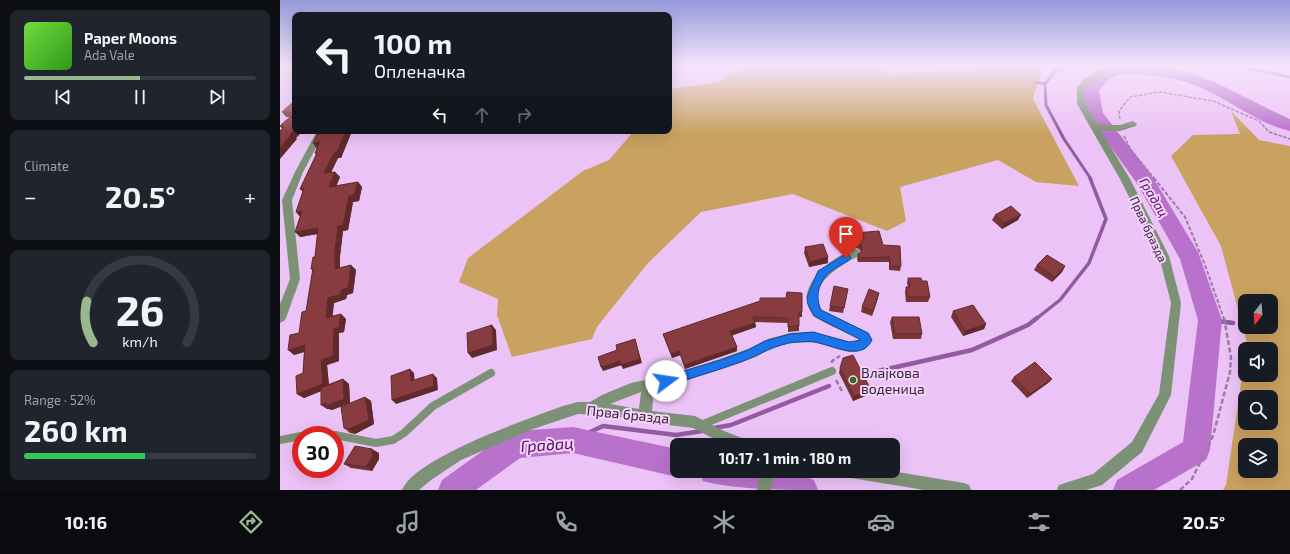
<!DOCTYPE html>
<html lang="en">
<head>
<meta charset="utf-8">
<style>
	:root { --surface:#171b24; --page:#20242c; --text:#f1f3f6; --muted:#9ea1a6; --line:#363941; --accent:#98b990 }
	body { margin:0; font-family:"Exo 2",sans-serif; background:var(--page); color:var(--text); height:100vh; display:flex; flex-direction:column; font-size:15px; white-space:nowrap }
	* { box-sizing:border-box; margin:0 }
	p { font-size:13px; color:var(--muted) }
	.icon { flex:none; width:22px; height:22px; fill:none; stroke:currentColor; stroke-width:2; stroke-linecap:round; stroke-linejoin:round }
	.map { position:relative; flex:1; overflow:hidden }
	.panel { display:flex; flex-direction:column; gap:10px; padding:10px; background:#0d0f14; width:280px }
	.panel>* { flex:none }
	.hud { position:absolute; left:12px; top:12px; width:380px; height:122px; border-radius:8px; box-shadow:0 4px 16px #0002; background:#171b24; color:var(--text); overflow:hidden }
	.needle { width:26px; rotate:197deg }
	.tools { position:absolute; left:958px; top:294px; display:grid; gap:8px }
	.tools a { display:grid; place-items:center; width:40px; height:40px; border-radius:8px; background:var(--surface); box-shadow:0 4px 16px #0002; font-size:20px }
	.speed { position:absolute; left:12px; top:426px; display:flex; gap:8px; font-size:20px; font-weight:700; text-align:center }
	.speed>* { display:grid; place-content:center; width:52px; height:52px; border-radius:50%; background:var(--surface); box-shadow:0 4px 16px #0002; line-height:1 }
	.speed .limit { border:6px solid #d22; background:#fff; color:#111 }
	.pin { position:absolute; display:grid; place-items:center; width:34px; height:34px; color:#fff; margin:-41px -17px; border-radius:50% 50% 50% 0; rotate:-45deg; box-shadow:0 0 4px #0007 }
	.pin .icon { rotate:45deg }
	.me { position:absolute; width:44px; margin:-22px; rotate:76deg; stroke-linejoin:round; filter:drop-shadow(0 0 3px #0008) }
	.turn { display:flex; align-items:center; gap:14px; height:84px; padding:0 16px; font-size:18px }
	.turn .icon { width:52px; height:52px; stroke-width:2.5 }
	.turn b { display:block; font-size:28px; line-height:34px }
	.lanes { display:flex; align-items:center; height:38px; padding:0 16px; background:#0003; justify-content:center; gap:20px; direction:ltr }
	.lanes .off { opacity:.35 }
	.big { font-size:30px; font-weight:700; line-height:1.1 }
	.panel .widget { flex:1; display:flex; flex-direction:column; justify-content:center; gap:6px; min-width:0; padding:0 14px; border-radius:8px; background:var(--page) }
	.panel .dial { align-items:center; gap:0 }
	.dial svg { height:104px; overflow:visible; fill:none; stroke:var(--line); stroke-width:7; stroke-linecap:round; text-anchor:middle }
	.dial text { fill:var(--text); stroke:none }
	.song { display:flex; align-items:center; gap:12px }
	.cover { width:48px; height:48px; border-radius:6px; background:linear-gradient(135deg,hsl(100 70% 55%),hsl(110 70% 35%)) }
	.played { height:4px; border-radius:2px; background:linear-gradient(90deg,var(--accent) 50%,var(--line) 50%) }
	.keys { display:flex; justify-content:space-around; direction:ltr }
	.heat { display:flex; justify-content:space-between; align-items:center; font-size:22px; direction:ltr }
	.charge { height:6px; border-radius:3px; background:linear-gradient(90deg,#34c759 52%,var(--line) 0) }
	.trip { position:absolute; left:390px; top:438px; width:230px; height:40px; border-radius:8px; background:var(--surface); box-shadow:0 4px 16px #0002; font-weight:700; line-height:40px; text-align:center }
	.dock { display:flex; height:64px; justify-content:space-around; align-items:center; background:#090b0e; color:var(--muted) }
	.dock .icon { width:28px; height:28px }
	.dock .active { color:var(--accent) }
	.dock b { font-size:18px; color:var(--text) }
	main { display:flex; flex:1; min-height:0 }
	.map>svg:first-child { display:block }
</style>
</head>
<body>
<main>
<section class="panel">
<div class="widget">
<div class="song"><i class="cover"></i><div><b>Paper Moons</b><p>Ada Vale</p></div></div>
<div class="played"></div>
<div class="keys"><svg class="icon" aria-label="previous" viewBox="0 0 24 24"><path d="M18 5L8 12l10 7zM5 5v14"/></svg><svg class="icon" aria-label="pause" viewBox="0 0 24 24"><path d="M8 5v14M16 5v14"/></svg><svg class="icon" aria-label="next" viewBox="0 0 24 24"><path d="M6 5l10 7-10 7zM19 5v14"/></svg></div>
</div>
<div class="widget"><p>Climate</p>
<div class="heat"><a>−</a><b class="big">20.5°</b><a>+</a></div>
</div>
<div class="widget dial"><svg viewBox="0 0 100 80">
<path d="M14 69A42 42 0 1 1 86 69"/>
<path d="M14 69A42 42 0 0 1 9 37" stroke="#98b990"/>
<text x="50" y="56" font-size="32" font-weight="700">26</text>
<text x="50" y="72" font-size="11">km/h</text>
</svg></div>
<div class="widget"><p>Range · 52%</p><b class="big">260 km</b><div class="charge"></div></div>
</section>
<div class="map">
<svg width="1010" height="490" viewBox="0 0 1010 490">
	<rect width="100%" height="100%" fill="#ecc3f7"/>
	<path fill="#c9a260" fill-rule="evenodd" d="M463,65H604L609,74L696,69L699,65H763L753,99L799,186L756,182L718,160L620,187L626,221L607,231L513,194L421,212L368,263L317,327L312,339L232,357L217,315L218,299L179,282L188,258L303,171L329,160L354,131H389L390,89L439,82Z
		M951,111L979,140L1010,146V490H943L946,485L965,356V375H991V349H966L967,343L941,246L891,156L913,135L960,134ZM965,301H991V327H965ZM965,397H991V423H965ZM965,445H991V471H965Z"/>
	<g fill="none" stroke-linecap="round" stroke-linejoin="round">
		<path stroke="#925aa0" stroke-width="3" d="M799,65L777,69L765,84L766,105L784,139L811,179
			M919,65L968,68L1010,77
			M755,82L765,84"/>
		<path stroke="#925aa0" stroke-width="3.5" d="M756,319L780,300L809,263L826,219L810,178"/>
		<path stroke="#925aa0" stroke-width="4.5" d="M930,320L953,323
			M585,374L692,350L748,325L757,318
			M434,428L451,425L549,386
			M293,440L323,426L396,435L422,431"/>
		<path fill="#b972cb" fill-rule="evenodd" d="M842,65C861,65 884,65 903,71C941,81 974,104 1010,119V131C976,123 949,99 917,86C900,79 883,77 864,75C843,73 831,72 819,91L823,113L872,176L918,252L942,320L930,450L926,460L874,490H833L837,480L903,442L918,320L900,259L858,185L807,114L803,91C815,73 820,69 842,65Z
			M293,427L397,449V471H408L407,473L397,477L293,453L240,458L196,490H158L162,480L225,435L235,431Z
			M419,471C457,471 499,465 534,480L538,490C501,490 459,490 423,481Z"/>
		<path stroke="#9b7ca4" stroke-width="1.5" stroke-dasharray="3.5 1.5" stroke-linecap="butt" d="M840,119L839,111L850,97L880,92L933,101L979,121L989,132L1010,139
			M844,136L851,150L875,179"/>
		<path stroke="#9b7ca4" stroke-width="2" stroke-dasharray="4 2" stroke-linecap="butt" d="M874,178L905,217L925,265L944,319"/>
		<path stroke="#9b7ca4" stroke-width="2.5" stroke-dasharray="5 2.5" stroke-linecap="butt" d="M552,363V361L560,356
			M556,380L563,393
			M900,490L912,479L933,436L950,372L951,357L944,318"/>
		<path stroke="#7c9176" stroke-width="8" d="M421,425L552,371
			M31,435H53
			M55,435L96,443L113,440L124,433L153,406L211,373
			M0,440L21,436"/>
		<path fill="#7c9176" fill-rule="evenodd" d="M827,65H836L810,83L804,90L805,104L818,125H840L853,121L857,124L856,126L840,131H821L850,179L889,256L901,303L891,395L862,452L822,485L806,490H777L779,485L813,474L852,442L879,394L891,303L879,256L840,179L797,104V88L804,79Z
			M37,131H45L23,172L12,200L20,279L6,318L4,321L0,323V304L10,279L2,200L15,172Z
			M575,249L579,250L580,253L579,256C562,264 524,286 542,310L589,333L592,340L584,350L569,352L533,342L510,343L491,348L476,357L399,383L374,389L372,411L415,416L444,431L467,440L468,445H446L413,428L363,422L336,416L298,414L253,429L181,460L151,480L139,490H122C136,457 248,419 283,406L298,402H310L322,395L351,383L399,373L468,349L488,339L510,333L533,332L569,342L577,341L580,339C570,334 538,321 533,315C511,288 552,256 575,249ZM361,392L359,409L330,404Z
			M481,471H495L491,490H477Z
			M564,471H611L684,483L689,485L691,490H644L571,478L566,476Z"/>
	</g>
	<path fill="#763437" d="M15,102V131L16,138L17,139L2,129L0,126L10,117H6L2,112Z
		M45,131H72L61,158H58L51,172H55L60,177L56,186L78,182L82,187L79,201L73,202L68,230L63,231L60,256V268L71,265L76,270L73,293L67,295L66,299L54,303L52,316L61,314L66,319L64,332L59,333V361L47,365L49,384L63,379L69,384L70,403L52,410L49,409H47L41,391L24,398L17,394L23,373L24,352L14,355L19,333L26,311L33,271L31,269L35,257L38,234L20,237V216L23,192L20,189L36,155L35,153Z
		M715,215L738,220L722,229L712,220Z
		M575,233L603,245L621,266L620,271L609,270V262H578L577,259L578,254L581,252L579,249L576,248L574,237Z
		M525,247L548,257V263L529,267L524,253Z
		M757,265L785,266L782,272L772,282L754,270Z
		M628,278L642,281L650,297L648,302H626L625,292L626,287H628L627,283Z
		M522,293V317H519V331L508,332V323L475,322L476,327L452,335L457,347V351L405,369L401,355L392,358L385,339Z
		M567,294L563,313L549,311L550,306Z
		M598,298L592,316L581,312L582,307Z
		M673,311L706,324L704,329L683,336L671,317Z
		M612,317L642,334L641,339H613L610,322Z
		M560,368L591,390L590,394L573,401L559,373Z
		M734,377L772,379L768,383L747,398L731,381Z
		M85,397L91,401L94,424L75,434L70,433L64,428Z
		M99,453V459L92,471L71,468L64,464Z"/>
	<path fill="#602a2d" d="M15,129V131H23L16,138L17,139L0,159V148L10,134Z
		M66,131H72L61,158H58L48,179L44,173Z
		M40,142L37,149L33,143Z
		M55,172L60,177L54,192L49,187Z
		M78,182L82,187L79,201L73,202L68,230L63,231L60,256V274L55,269V251L58,226L69,196Z
		M22,211L21,218L16,212Z
		M741,215L738,220L722,229L724,223Z
		M38,228L43,233L20,237L15,232Z
		M548,257V263L529,267L530,262Z
		M71,265L76,270L73,293L67,295L66,299L54,303L52,322L46,318L48,298L61,290Z
		M785,266L782,272L772,282L775,277Z
		M599,293L598,298L592,316L593,311Z
		M61,314L66,319L64,332L59,333V361L47,365L49,388L24,398L17,394L41,360L54,329Z
		M475,323L476,327L451,336L450,331Z
		M706,324L704,329L683,336L685,331Z
		M212,325L216,330L217,350L192,358L188,353Z
		M355,339L362,363L343,369L341,365Z
		M25,345L31,350L14,355L8,350Z
		M457,347V351L405,369L404,365Z
		M399,351L401,355L392,358L391,354Z
		M340,361L342,365L323,371L321,367Z
		M130,369L134,373L135,385L131,381Z
		M153,374L157,378L158,390L116,404L112,400Z
		M63,379L69,384L70,403L52,410L49,409H47L41,405Z
		M772,379L768,383L747,398L750,394Z
		M591,390L590,394L573,401L574,396Z
		M85,397L91,401L94,424L75,434L69,429Z
		M92,449L99,453V459L92,471L86,467Z"/>
	<path fill="#893c40" stroke="#602a2d" d="M13,102H15V113L2,112Z
		M10,117L15,118V129L10,134H12L0,148V131L4,127L0,126Z
		M45,131H66L57,152L54,153L44,173L55,172L49,187L78,182L74,195L69,196L63,225L58,226L55,251V269L71,265L68,288L61,290V294L48,298L46,318L61,314L59,327L54,329L53,356L41,360L43,384L17,394L16,376L23,373L25,345L8,350L10,335L19,333L22,312L26,311L33,268L31,269L33,257H35L38,228L15,232L22,211L16,212L24,188L20,189L37,153H35L40,142L33,143L38,133H44Z
		M731,206L741,215L724,223L715,215Z
		M599,231L603,245L620,246L621,266H610V257L579,258L578,254L581,252L582,248L580,244L576,243L575,233Z
		M543,244L548,257L530,262L525,247Z
		M767,255L785,266L775,277L757,265Z
		M628,278H641L642,281H647L650,297H628L626,287H630Z
		M554,286L568,289L564,308L550,306Z
		M589,289L599,293L593,311L582,307Z
		M507,292L522,293V312H519V326L508,327V318L473,317L475,323L450,331L457,347L404,365L399,351L391,354L383,334L480,301V298H506Z
		M693,305L706,324L685,331L673,311Z
		M612,317H639L642,334H615Z
		M212,325L213,345L188,353L187,333Z
		M355,339L360,359L341,365L340,361L321,367L318,357L337,350L336,345Z
		M573,355L591,390L574,396L560,368L563,358Z
		M755,362L772,379L750,394L734,377Z
		M130,369L131,381L153,374L154,386L112,400L111,376Z
		M63,379L64,399L46,406V403L41,405V388Z
		M85,397L89,420L69,429L64,428L61,407Z
		M75,446L92,449L93,455L86,467L64,464Z"/>
	<linearGradient id="sky" x2="0" y2="1"><stop stop-color="#959adc"/><stop offset="0.49" stop-color="#f6e4fb"/><stop offset="1" stop-color="#f6e4fb" stop-opacity="0"/></linearGradient>
	<rect width="1010" height="134" fill="url(#sky)"/>
	<path fill="#1a73e8" stroke="#114b97" d="M566,254L569,255L571,258L569,260C562,265 550,270 545,277C537,287 536,300 541,310L588,333L592,340C581,363 551,344 534,342C528,341 521,342 516,342C496,344 479,355 461,362C436,371 411,378 386,386L382,384L380,381L382,377L441,360L468,350L485,341L510,334L533,332L569,342L581,340L534,316L528,304L527,297L538,271Z"/>
	<circle fill="#2b7214" stroke="#f4d4fb" stroke-width="1.5" cx="573" cy="380" r="4"/>
	<g text-anchor="middle" dominant-baseline="central" stroke-width="4" stroke-linejoin="round" paint-order="stroke">
		<g font-size="12" fill="#37233c" stroke="#f4d4fb">
			<text transform="translate(869 229) rotate(65)">Прва бразда</text>
		</g>
		<g font-size="13" font-style="italic" fill="#500a5f" stroke="#f4d4fb">
			<text transform="translate(874 197) rotate(59)">Градац</text>
		</g>
		<g font-size="14" fill="#37233c" stroke="#f4d4fb" text-anchor="start">
			<text x="581" y="372">Влајкова<tspan x="581" dy="16">воденица</tspan></text>
		</g>
		<g font-size="14" fill="#37233c" stroke="#f4d4fb">
			<text transform="translate(348 414) rotate(6)">Прва бразда</text>
		</g>
		<g font-size="16" font-style="italic" fill="#500a5f" stroke="#f4d4fb">
			<text transform="translate(267 444) rotate(-4)">Градац</text>
		</g>
	</g>
</svg>
<div class="tools">
<a><svg class="needle" viewBox="-14 -14 28 28"><path d="M0-13l5 13h-10z" fill="#e53935"/><path d="M0 13l5-13h-10z" fill="#9ea1a6"/></svg></a>
<a><svg class="icon" aria-label="sound" viewBox="0 0 24 24"><path d="M4 9h4l5-4v14l-5-4H4zM17 9q2 3 0 6"/></svg></a>
<a><svg class="icon" aria-label="search" viewBox="0 0 24 24"><circle cx="10" cy="10" r="6"/><path d="M15 15l6 6"/></svg></a>
<a><svg class="icon" aria-label="layers" viewBox="0 0 24 24"><path d="M12 4l9 5-9 5-9-5zM3 14l9 5 9-5"/></svg></a>
</div>
<div class="speed"><div class="limit">30</div></div>
<div class="pin" style="left:566px;top:258px;background:#d93025"><svg class="icon" aria-label="arrive" viewBox="0 0 24 24"><path d="M6 21V4h12l-3 4 3 4H6"/></svg></div>
<svg class="me" style="left:386px;top:381px" viewBox="-20 -20 40 40"><circle r="19" fill="#fff"/><path d="M0-13L10 11 0 6-10 11z" fill="#1a73e8"/></svg>
<div class="trip">10:17 · 1 min · 180 m</div>
<div class="hud">
<div class="turn"><svg class="icon" aria-label="left" viewBox="0 0 24 24"><path d="M17 20v-9H6M10 6l-5 5 5 5"/></svg><div><b>100 m</b>Опленачка</div></div>
<div class="lanes"><svg class="icon" aria-label="left" viewBox="0 0 24 24"><path d="M17 20v-9H6M10 6l-5 5 5 5"/></svg><svg class="icon off" aria-label="ahead" viewBox="0 0 24 24"><path d="M12 20V5M6 11l6-6 6 6"/></svg><svg class="icon off" aria-label="right" viewBox="0 0 24 24"><path d="M7 20v-9h11M14 6l5 5-5 5"/></svg></div>
</div>
</div>
</main>
<nav class="dock">
<b>10:16</b>
<svg class="icon active" aria-label="directions" viewBox="0 0 24 24"><path d="M12 3l9 9-9 9-9-9zM9 14v-3h6M13 9l2 2-2 2"/></svg>
<svg class="icon" aria-label="music" viewBox="0 0 24 24"><path d="M9 18V5l10-2v13"/><circle cx="6" cy="18" r="3"/><circle cx="16" cy="16" r="3"/></svg>
<svg class="icon" aria-label="phone" viewBox="0 0 24 24"><path d="M5 4h4l2 5-3 2q2 4 5 5l2-3 5 2v4C11 20 4 13 5 4z"/></svg>
<svg class="icon" aria-label="climate" viewBox="0 0 24 24"><path d="M12 3v18M4 7l16 10M4 17L20 7"/></svg>
<svg class="icon" aria-label="car" viewBox="0 0 24 24"><path d="M5 17H2v-5l4-1 3-4h7l3 4 3 1v5h-3M9 17h6M6 11h13"/><circle cx="7" cy="17" r="2"/><circle cx="17" cy="17" r="2"/></svg>
<svg class="icon" aria-label="filters" viewBox="0 0 24 24"><path d="M4 7h16M4 17h16"/><circle cx="9" cy="7" r="2"/><circle cx="15" cy="17" r="2"/></svg>
<b>20.5°</b>
</nav>
</body>
</html>
